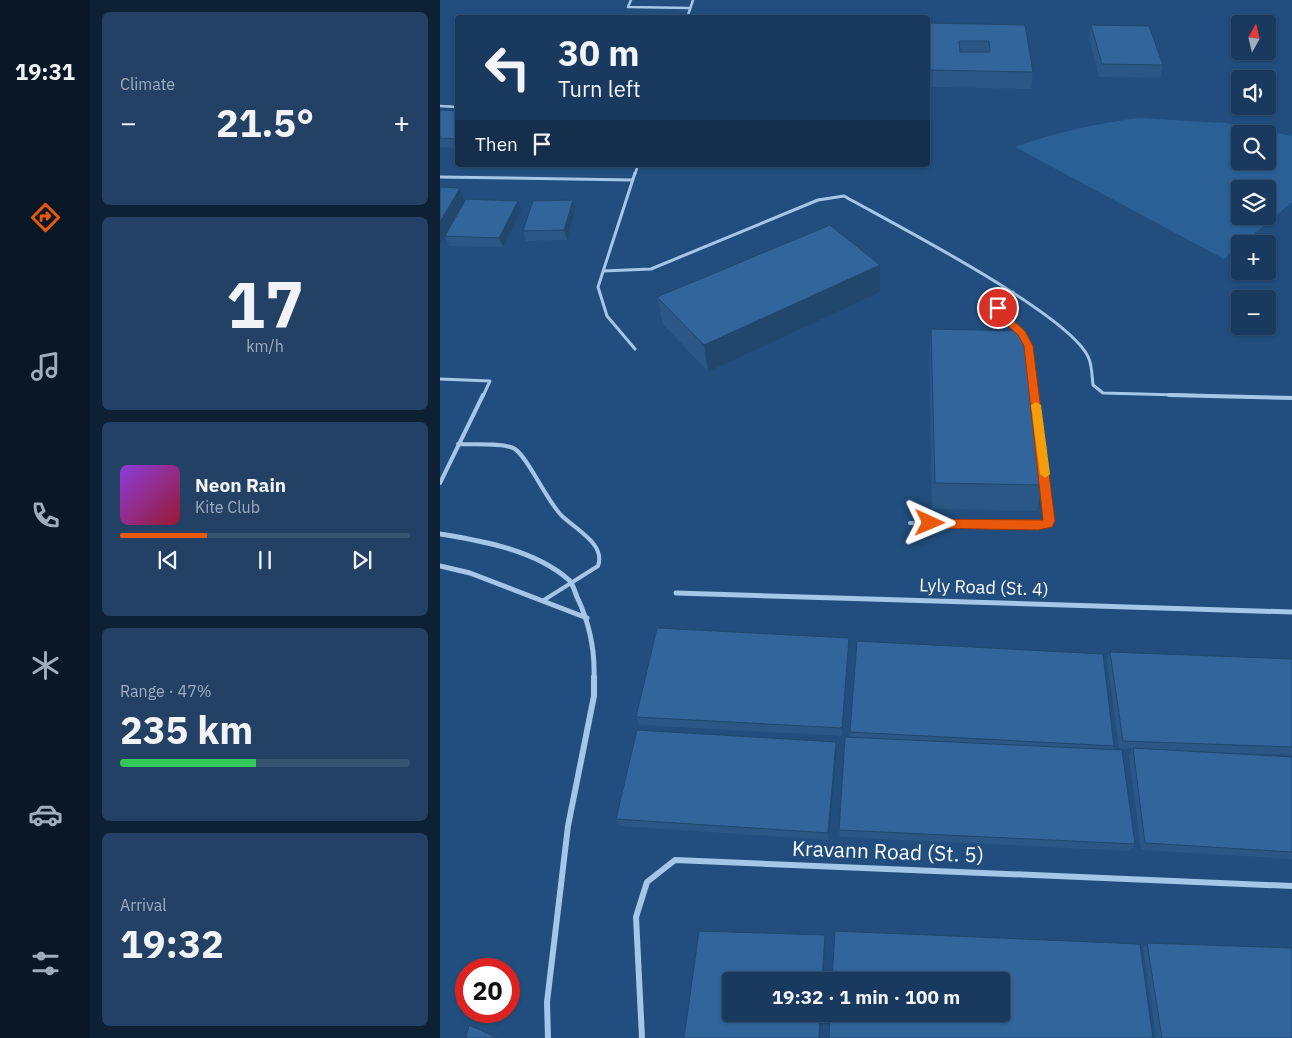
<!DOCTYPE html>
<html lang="en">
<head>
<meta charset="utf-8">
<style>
	:root { --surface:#193a5e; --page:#224164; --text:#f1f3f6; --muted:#9fadbc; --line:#375473; --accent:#ea580c }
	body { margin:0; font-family:"IBM Plex Sans",sans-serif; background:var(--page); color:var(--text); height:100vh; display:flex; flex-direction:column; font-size:19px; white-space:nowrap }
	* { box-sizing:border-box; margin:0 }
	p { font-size:16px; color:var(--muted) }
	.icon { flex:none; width:28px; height:28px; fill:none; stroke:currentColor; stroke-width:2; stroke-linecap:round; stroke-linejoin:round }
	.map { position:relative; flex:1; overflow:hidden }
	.sheet { display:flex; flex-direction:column; gap:12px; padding:12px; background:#0e2034; width:350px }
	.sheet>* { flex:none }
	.hud { position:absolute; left:15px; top:15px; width:475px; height:152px; border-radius:5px; box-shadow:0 1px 4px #0004,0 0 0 1px var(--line); background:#193a5e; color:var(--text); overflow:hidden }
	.needle { width:32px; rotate:8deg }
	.buttons { position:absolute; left:791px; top:15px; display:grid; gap:10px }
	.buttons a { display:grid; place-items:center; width:45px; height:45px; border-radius:5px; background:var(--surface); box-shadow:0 1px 4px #0004,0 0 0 1px var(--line); font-size:25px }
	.speed { position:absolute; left:15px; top:958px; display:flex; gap:10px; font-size:25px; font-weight:700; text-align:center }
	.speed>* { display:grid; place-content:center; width:65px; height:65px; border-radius:50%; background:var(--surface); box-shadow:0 1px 4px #0004,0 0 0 1px var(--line); line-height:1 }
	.speed .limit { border:8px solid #d22; background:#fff; color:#111 }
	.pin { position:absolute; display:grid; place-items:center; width:42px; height:42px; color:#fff; margin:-21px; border:2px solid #fff; border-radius:50%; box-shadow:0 1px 5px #0007 }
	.me { position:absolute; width:55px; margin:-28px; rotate:91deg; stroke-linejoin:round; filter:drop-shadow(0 0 4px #0008) }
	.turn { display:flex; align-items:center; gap:18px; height:105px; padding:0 20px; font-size:22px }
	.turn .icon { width:65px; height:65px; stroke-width:2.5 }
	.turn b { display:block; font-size:35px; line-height:42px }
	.then { display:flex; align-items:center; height:48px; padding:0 20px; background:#0003; gap:10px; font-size:19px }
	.big { font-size:38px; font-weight:700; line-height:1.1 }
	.sheet .card { flex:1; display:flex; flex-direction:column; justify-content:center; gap:8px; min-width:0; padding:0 18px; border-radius:8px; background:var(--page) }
	.sheet .dial { align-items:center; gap:0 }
	.dial b { font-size:65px; line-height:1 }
	.song { display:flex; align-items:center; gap:15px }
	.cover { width:60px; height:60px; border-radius:8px; background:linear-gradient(135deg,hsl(270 70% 55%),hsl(350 70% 35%)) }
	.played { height:5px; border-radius:2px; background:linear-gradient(90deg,var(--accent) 30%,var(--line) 30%) }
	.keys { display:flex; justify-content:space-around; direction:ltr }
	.heat { display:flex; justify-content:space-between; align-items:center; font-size:28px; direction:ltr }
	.charge { height:8px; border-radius:4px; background:linear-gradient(90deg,#34c759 47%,var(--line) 0) }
	.trip { position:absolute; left:282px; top:972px; width:288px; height:50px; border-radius:5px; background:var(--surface); box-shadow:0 1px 4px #0004,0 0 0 1px var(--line); font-weight:700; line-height:50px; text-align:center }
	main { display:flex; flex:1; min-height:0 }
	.menu { display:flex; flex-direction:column; width:90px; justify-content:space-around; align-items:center; background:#0a1726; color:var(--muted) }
	.menu .icon { width:35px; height:35px }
	.menu .on { color:var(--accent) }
	.menu b { font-size:22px; color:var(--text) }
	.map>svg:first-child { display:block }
</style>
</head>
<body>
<main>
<nav class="menu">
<b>19:31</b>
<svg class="icon on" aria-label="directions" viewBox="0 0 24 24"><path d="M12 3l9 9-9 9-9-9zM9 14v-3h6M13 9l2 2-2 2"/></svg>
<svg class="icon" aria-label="music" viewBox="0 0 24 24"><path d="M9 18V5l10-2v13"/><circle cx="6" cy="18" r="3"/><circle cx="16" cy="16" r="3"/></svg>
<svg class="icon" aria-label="phone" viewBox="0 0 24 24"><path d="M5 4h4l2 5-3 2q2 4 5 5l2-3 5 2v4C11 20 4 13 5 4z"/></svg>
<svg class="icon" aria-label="climate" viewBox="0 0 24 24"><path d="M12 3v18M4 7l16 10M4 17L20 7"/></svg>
<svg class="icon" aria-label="car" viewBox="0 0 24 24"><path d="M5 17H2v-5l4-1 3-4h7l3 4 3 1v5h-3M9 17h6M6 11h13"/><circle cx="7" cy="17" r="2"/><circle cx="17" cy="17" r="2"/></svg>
<svg class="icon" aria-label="filters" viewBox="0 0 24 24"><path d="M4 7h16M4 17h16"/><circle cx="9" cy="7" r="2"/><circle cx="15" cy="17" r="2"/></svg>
</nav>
<section class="sheet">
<div class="card"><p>Climate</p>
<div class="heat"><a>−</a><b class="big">21.5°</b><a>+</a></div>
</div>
<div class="card dial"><b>17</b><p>km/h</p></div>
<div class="card">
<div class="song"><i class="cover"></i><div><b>Neon Rain</b><p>Kite Club</p></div></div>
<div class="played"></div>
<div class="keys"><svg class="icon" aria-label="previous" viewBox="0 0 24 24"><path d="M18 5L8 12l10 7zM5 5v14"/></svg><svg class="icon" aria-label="pause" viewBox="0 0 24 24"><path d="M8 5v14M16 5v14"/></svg><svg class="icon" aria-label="next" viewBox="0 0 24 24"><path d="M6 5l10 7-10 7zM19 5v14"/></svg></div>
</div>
<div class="card"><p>Range · 47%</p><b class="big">235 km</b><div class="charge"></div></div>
<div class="card"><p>Arrival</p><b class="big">19:32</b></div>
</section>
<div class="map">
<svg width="852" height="1038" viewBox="0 0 852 1038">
	<rect width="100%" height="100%" fill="#214e7e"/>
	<path fill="#2b6096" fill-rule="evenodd" d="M698,118L785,123L852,136V202L784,259L575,147C616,132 655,124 698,118ZM800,134H828V161H800ZM800,189H828V216H800Z"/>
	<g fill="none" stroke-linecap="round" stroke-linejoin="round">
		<path stroke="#a5c6e7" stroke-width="2.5" d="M191,0L188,7L250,8
			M247,18L253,0
			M0,106L18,107
			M195,174L198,165"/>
		<path stroke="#a5c6e7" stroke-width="3" d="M0,177L193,180
			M163,271L211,269L378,200L404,196C450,222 634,316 649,359C652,366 652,377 653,385L663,393L776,396
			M573,292L558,311L582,333L588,346L594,396
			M195,349L167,316L158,287L195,173
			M0,379L50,381L43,396"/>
		<path stroke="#a5c6e7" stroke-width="4" d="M729,395L852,398
			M18,444C31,445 64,442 75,449C89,459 105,498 121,515C135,529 166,544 158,566L104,600
			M0,483L43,395
			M470,523L598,526L608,524L594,395"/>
		<path stroke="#a5c6e7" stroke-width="5" d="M0,534C43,541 95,550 129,580C133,584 135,592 137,597C150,624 155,649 154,678
			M0,566L30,573L147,618
			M236,593L852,612"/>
		<path stroke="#a5c6e7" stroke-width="6" d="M108,1038L107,1002L128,826L154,696V677
			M202,1038L196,917L207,882L235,860L852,886"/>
	</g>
	<path fill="#2a5785" d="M488,23L585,25L593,72L591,89L488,87Z
		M651,25L723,65L720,78L659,77L649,38Z
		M0,110L18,111V148L0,147Z
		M0,187L20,188L25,202L81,211L63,247L9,246L5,236L0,245Z
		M135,210L127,240L86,241L83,231Z
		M440,265V292L268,372L223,324L217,297Z
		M491,329L602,485L597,511L492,509L489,356Z
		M409,638V646L402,736L199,725L196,717Z
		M670,652L852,659V755L743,751L852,757V859L701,850L689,756L692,749L679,748L667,661Z
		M410,732L674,746L673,749L695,844L690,851L400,837L399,830L410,737Z
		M396,742L397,749L389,840L180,826L176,819Z
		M707,943L852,1038H716L703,948Z"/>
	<path fill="#22476c" d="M20,188L25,202L0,245V222Z
		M133,200L135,210L127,240L124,230Z
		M78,201L81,211L63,247L59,238Z
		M440,265V292L268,372L264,345Z
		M409,638V646L402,736V728Z
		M396,742L397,749L389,840L388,833Z
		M385,935V940L383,981H382Z
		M380,1014H382L380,1038H379Z"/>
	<path fill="#31659b" stroke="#22476c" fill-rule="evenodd" d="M488,23L585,25L593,72L488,70ZM519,41H549L550,52H520Z
		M651,25L709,26L723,65L662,64Z
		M0,110L18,111V139L0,138Z
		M0,187L20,188L0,222Z
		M26,199L78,201L59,238L5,236Z
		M133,200L124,230L83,231L93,201Z
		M390,225L440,265L264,345L217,297Z
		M491,329L584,331L602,485L495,483Z
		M217,628L409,638L402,728L196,717Z
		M417,641L663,654L674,746L410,732Z
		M670,652L852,659V747L683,741Z
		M197,730L396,742L388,833L176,819Z
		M405,737L682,750L695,844L399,830Z
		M693,748L852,757V852L705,843Z
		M259,931L385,935L382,981H291V1014H380L379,1038H244Z
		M395,931L700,944L713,1038H389L390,1014H561V981H392Z
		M707,943L852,948V1038H722Z
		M29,1025L57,1038H26Z"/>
	<path fill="#ea580c" stroke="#983908" d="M555,306H562L564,312L585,331L593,346L615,521L612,527L598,530L490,528L484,523L490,519L603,520L584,346L578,335L557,316Z"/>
	<path fill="#f59e0b" d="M596,402L601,405L610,474L605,478L600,474L591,405Z"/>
	<g text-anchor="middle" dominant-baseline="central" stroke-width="5" stroke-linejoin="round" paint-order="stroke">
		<g font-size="18" fill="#fff" stroke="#214e7e">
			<text transform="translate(544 587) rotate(2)">Lyly Road (St. 4)</text>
		</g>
		<g font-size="21" fill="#fff" stroke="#214e7e">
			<text transform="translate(448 851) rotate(2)">Kravann Road (St. 5)</text>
		</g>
	</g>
</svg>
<div class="buttons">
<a><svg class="needle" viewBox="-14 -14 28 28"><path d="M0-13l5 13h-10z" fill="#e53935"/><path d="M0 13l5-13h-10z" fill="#9fadbc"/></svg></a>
<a><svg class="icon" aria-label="sound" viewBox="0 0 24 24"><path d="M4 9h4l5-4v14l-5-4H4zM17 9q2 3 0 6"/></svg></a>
<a><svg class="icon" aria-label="search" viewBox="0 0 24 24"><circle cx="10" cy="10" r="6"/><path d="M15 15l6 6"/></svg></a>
<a><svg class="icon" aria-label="layers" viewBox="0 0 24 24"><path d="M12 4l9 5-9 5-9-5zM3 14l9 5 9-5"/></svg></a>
<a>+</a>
<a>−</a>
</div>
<div class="speed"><div class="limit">20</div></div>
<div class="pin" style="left:558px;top:308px;background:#d93025"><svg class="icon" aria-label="arrive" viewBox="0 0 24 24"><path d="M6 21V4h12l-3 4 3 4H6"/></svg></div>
<svg class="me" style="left:490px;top:523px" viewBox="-20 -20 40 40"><path d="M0-17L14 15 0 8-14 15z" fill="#ea580c" stroke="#fff" stroke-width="4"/></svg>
<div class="trip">19:32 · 1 min · 100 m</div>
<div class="hud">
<div class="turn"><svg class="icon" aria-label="left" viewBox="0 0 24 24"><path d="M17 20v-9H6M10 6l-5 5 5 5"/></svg><div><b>30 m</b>Turn left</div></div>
<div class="then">Then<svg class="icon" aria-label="arrive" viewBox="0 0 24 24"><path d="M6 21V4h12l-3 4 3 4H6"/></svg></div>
</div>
</div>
</main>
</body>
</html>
